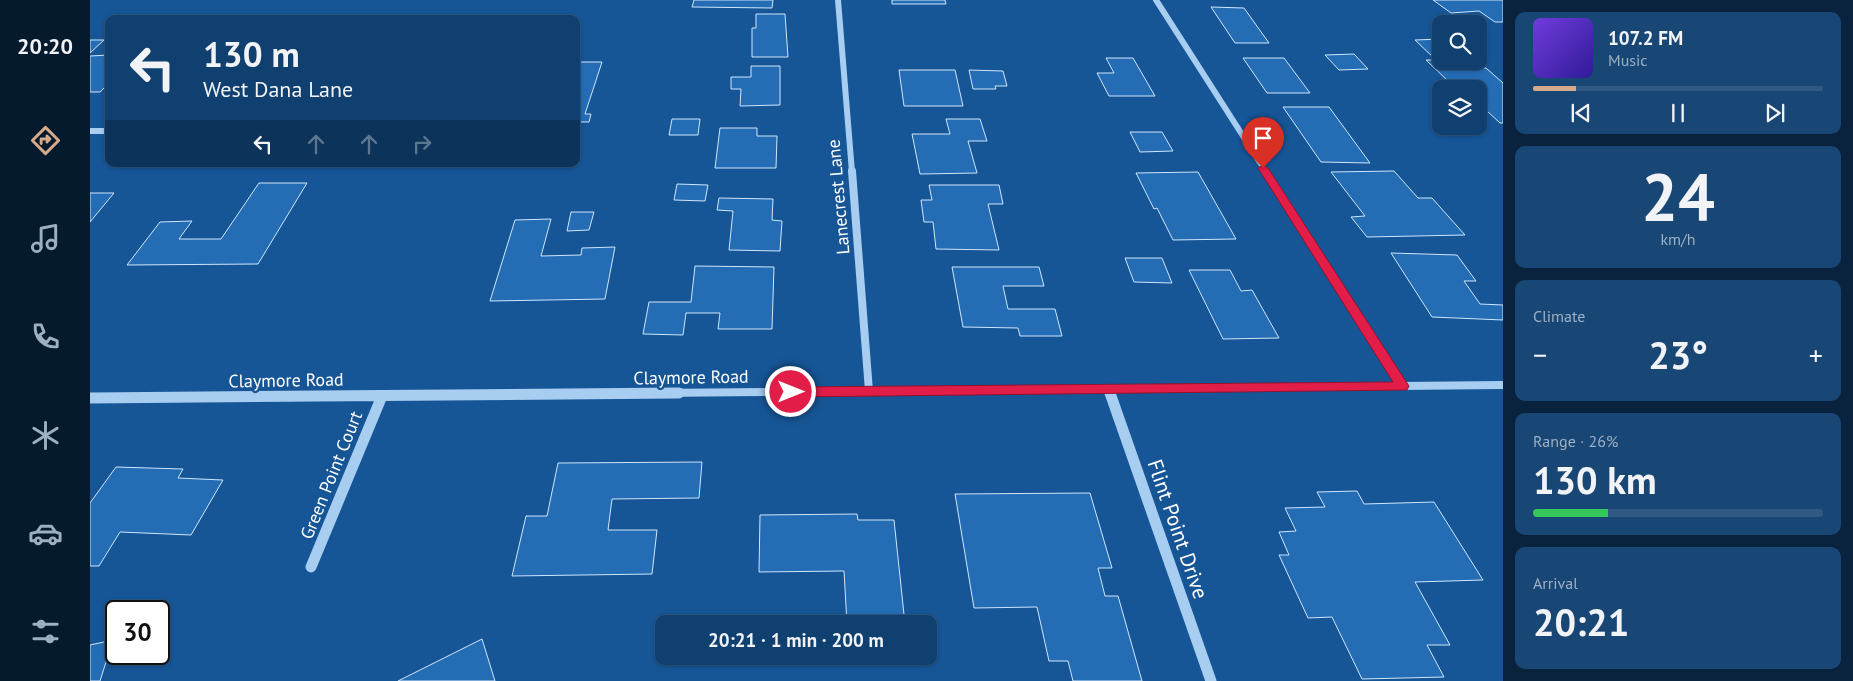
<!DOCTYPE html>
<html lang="en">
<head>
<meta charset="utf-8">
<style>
	:root { --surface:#104070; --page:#194775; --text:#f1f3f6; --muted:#9cafc3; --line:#305983; --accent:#d6ab8b }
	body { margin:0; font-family:"PT Sans",sans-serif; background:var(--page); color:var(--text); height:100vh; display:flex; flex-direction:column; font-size:19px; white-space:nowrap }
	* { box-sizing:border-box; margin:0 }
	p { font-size:16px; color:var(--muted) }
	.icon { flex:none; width:28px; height:28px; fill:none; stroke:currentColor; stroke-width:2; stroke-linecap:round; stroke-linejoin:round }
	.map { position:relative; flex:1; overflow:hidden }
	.sheet { display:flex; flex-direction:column; gap:12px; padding:12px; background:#09233e; width:350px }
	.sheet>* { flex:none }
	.banner { position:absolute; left:15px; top:15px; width:475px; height:152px; border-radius:10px; box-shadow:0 1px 4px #0004,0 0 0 1px var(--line); background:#104070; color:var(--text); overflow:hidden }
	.buttons { position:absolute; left:1342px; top:15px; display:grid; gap:10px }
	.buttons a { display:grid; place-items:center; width:55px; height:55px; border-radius:10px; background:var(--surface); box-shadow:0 1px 4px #0004,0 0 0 1px var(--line); font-size:25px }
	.speed { position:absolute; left:15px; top:600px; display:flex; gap:10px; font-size:25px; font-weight:700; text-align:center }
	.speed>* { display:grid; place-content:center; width:65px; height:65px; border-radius:50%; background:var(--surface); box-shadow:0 1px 4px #0004,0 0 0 1px var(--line); line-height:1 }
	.speed .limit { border:2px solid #111; border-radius:8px; background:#fff; color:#111 }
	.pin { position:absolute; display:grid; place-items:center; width:42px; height:42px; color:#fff; margin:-51px -21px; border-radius:50% 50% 50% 0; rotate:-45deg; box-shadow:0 0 5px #0007 }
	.pin .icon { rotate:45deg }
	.me { position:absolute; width:55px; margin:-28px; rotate:90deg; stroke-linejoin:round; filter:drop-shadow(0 0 4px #0008) }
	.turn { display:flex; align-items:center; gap:18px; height:105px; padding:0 15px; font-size:22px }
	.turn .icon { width:65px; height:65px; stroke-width:2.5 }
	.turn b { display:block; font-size:35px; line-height:42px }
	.lanes { display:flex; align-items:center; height:48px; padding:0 15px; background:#0003; justify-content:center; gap:25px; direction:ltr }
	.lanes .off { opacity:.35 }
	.big { font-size:38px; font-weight:700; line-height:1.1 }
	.sheet .widget { flex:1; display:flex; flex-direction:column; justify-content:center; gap:8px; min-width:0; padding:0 18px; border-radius:10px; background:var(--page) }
	.sheet .dial { align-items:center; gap:0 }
	.dial b { font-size:65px; line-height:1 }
	.song { display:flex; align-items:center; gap:15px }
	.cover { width:60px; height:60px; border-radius:8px; background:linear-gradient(135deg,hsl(260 70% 55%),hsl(250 70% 35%)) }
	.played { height:5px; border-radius:2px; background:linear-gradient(90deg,var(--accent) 15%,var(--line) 15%) }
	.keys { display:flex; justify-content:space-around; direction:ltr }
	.heat { display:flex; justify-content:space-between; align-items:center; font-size:28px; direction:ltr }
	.charge { height:8px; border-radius:4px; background:linear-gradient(90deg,#34c759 26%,var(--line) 0) }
	.trip { position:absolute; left:565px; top:615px; width:282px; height:50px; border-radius:10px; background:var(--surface); box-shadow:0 1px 4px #0004,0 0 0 1px var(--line); font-weight:700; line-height:50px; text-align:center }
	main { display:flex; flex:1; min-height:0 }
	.dock { display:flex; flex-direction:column; width:90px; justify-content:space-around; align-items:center; background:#061a2d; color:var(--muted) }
	.dock .icon { width:35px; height:35px }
	.dock .on { color:var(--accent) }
	.dock b { font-size:22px; color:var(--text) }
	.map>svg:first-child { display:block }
</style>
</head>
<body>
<main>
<nav class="dock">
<b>20:20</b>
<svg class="icon on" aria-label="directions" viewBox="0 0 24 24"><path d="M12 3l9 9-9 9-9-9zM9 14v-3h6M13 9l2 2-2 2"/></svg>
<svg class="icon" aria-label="music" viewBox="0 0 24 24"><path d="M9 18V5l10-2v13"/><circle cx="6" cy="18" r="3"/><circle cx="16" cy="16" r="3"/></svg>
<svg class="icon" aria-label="phone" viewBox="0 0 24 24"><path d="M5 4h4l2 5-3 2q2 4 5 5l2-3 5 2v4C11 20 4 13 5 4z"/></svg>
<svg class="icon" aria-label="climate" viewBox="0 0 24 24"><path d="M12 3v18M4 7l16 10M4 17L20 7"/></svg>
<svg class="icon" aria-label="car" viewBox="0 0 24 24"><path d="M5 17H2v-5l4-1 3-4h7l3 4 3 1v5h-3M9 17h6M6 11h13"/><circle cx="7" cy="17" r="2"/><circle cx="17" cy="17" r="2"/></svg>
<svg class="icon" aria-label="filters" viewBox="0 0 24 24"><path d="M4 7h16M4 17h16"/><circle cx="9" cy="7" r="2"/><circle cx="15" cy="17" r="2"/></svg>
</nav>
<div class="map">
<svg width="1413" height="681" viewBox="0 0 1413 681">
	<rect width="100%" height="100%" fill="#165596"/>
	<path fill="#246db5" stroke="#cfe6fc" d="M604,0H683L682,8L602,7Z
		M802,0H855L856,4H802Z
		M1343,0H1413V22H1405L1389,11L1361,13Z
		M1121,7L1154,8L1179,43H1145Z
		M666,14H695L698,57H662V28H666Z
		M1351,39V61H1377L1384,68H1396L1413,83V123H1410L1397,111H1389V89H1357L1350,82H1359L1336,60H1346L1325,40Z
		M0,40H14L0,53Z
		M1264,54L1278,69L1249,70L1235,55Z
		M19,55V83L10,92H0V56Z
		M1016,58H1043L1065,96H1019L1007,73H1024Z
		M1153,58H1194L1220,93H1177Z
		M486,62H512L495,114H501L499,122H486Z
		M661,66H690V105L650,106L651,89H641V77H661Z
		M809,70H865L873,106H814Z
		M879,70L913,71L917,86H905L906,89H883Z
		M1193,107H1239L1280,163L1231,162Z
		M582,119H610L608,135H579Z
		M856,119H890L897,141H878L887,173L830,174L822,134H860Z
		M630,128H667V136H687L686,168H625Z
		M1040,132H1072L1083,151L1050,152Z
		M1304,171L1328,198H1342L1375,235L1277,237L1261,217L1275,216L1241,172Z
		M1108,172L1146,239L1083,240L1067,208L1064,209L1046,173Z
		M169,183H217L168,264L37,265L70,222L102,221L89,239H131Z
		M587,184L618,185L615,201L584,200Z
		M839,185H909L913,204H898L909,250L846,249L843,222H834L831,200H842Z
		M0,193H24L0,222Z
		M629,198L683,199L682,220L692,221L690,251L639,250L643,211L627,210Z
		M481,212H504L499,230L477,231Z
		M461,219L451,256L491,255L492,248L525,247L515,299L400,301L425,220Z
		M1301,253L1367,255L1386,281H1374L1390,304L1413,305V320L1342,317Z
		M1035,258H1072L1082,283L1044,282Z
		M605,266L684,267L682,329H628L630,313H596L593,335L553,334L559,302H601Z
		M862,267H949L954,286H913L918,309H965L972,336H930L928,328L873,327Z
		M1099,270H1140L1151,291L1162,290L1189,338L1133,339Z
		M612,462L609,498L522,499L518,530H567L562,574L422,576L436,516H457L468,463Z
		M26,467L93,469L88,478L133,480L101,535L30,532L9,566H0V503Z
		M1267,491L1274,504L1344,502L1393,580L1325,582L1360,645H1337L1354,677L1272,679L1242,617L1218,618L1189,555H1199L1189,532L1206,531L1195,508L1235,507L1227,492Z
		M1000,493L1022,568H1008L1015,596H1028L1052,681H983L978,661H959L947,607L884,608L865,494Z
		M767,514L768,520H804L815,624H757L754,571L669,572L670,515Z
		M392,639L405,681H308Z
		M23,640L10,681H0V645Z"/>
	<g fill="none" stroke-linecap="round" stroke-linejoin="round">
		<path stroke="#a7cdf1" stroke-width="6" d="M748,0L762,172
			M1066,0L1176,172
			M0,131H19"/>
		<path stroke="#a7cdf1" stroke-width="8" d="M762,171L779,391
			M1175,171L1313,386
			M1019,389L1021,394
			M454,394L1413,385"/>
		<path stroke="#a7cdf1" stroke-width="11" d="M1020,393L1121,681
			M0,398L589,393
			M221,567L292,396"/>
	</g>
	<path fill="#e11d48" stroke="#92132f" d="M1173,165L1178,168L1317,383L1319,386L1317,390L701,397L697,395L695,392L697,389L701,387L1303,382L1168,168Z"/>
	<g text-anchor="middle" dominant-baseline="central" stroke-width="5" stroke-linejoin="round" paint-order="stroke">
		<g font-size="18" fill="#fff" stroke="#165596">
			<text transform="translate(748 197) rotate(-95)">Lanecrest Lane</text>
			<text transform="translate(601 377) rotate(-1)">Claymore Road</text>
			<text transform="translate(196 380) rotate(-1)">Claymore Road</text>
			<text transform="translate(241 475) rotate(-68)">Green Point Court</text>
		</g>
		<g font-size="21" fill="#fff" stroke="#165596">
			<text transform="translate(1088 529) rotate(71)">Flint Point Drive</text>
		</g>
	</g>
</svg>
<div class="buttons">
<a><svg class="icon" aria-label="search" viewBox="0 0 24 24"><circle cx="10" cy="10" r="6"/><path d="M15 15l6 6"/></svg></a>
<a><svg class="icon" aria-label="layers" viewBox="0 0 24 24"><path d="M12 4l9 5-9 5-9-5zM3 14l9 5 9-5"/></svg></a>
</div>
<div class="speed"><div class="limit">30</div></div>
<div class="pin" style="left:1173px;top:168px;background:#d93025"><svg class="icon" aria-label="arrive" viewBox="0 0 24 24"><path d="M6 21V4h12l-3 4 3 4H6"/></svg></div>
<svg class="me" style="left:701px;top:392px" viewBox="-20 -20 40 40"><circle r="17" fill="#e11d48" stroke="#fff" stroke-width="3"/><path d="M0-11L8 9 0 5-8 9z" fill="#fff"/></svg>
<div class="trip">20:21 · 1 min · 200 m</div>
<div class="banner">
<div class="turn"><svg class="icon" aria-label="left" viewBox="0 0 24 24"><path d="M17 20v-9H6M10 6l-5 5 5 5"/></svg><div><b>130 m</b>West Dana Lane</div></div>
<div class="lanes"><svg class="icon" aria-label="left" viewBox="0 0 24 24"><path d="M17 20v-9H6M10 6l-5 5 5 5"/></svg><svg class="icon off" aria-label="ahead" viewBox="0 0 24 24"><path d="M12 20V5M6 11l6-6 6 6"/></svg><svg class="icon off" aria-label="ahead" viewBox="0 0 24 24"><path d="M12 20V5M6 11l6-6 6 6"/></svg><svg class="icon off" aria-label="right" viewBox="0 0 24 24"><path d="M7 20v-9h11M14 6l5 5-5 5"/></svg></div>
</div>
</div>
<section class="sheet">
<div class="widget">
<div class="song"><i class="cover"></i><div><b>107.2 FM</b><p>Music</p></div></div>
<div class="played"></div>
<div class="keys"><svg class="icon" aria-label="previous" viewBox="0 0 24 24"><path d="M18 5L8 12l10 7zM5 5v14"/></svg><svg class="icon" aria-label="pause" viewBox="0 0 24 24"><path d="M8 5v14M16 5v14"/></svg><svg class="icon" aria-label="next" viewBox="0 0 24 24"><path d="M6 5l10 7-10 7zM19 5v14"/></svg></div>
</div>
<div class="widget dial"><b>24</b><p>km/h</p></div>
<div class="widget"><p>Climate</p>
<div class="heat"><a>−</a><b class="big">23°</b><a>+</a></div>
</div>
<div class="widget"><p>Range · 26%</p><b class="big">130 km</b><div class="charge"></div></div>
<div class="widget"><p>Arrival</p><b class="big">20:21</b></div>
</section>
</main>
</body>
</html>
